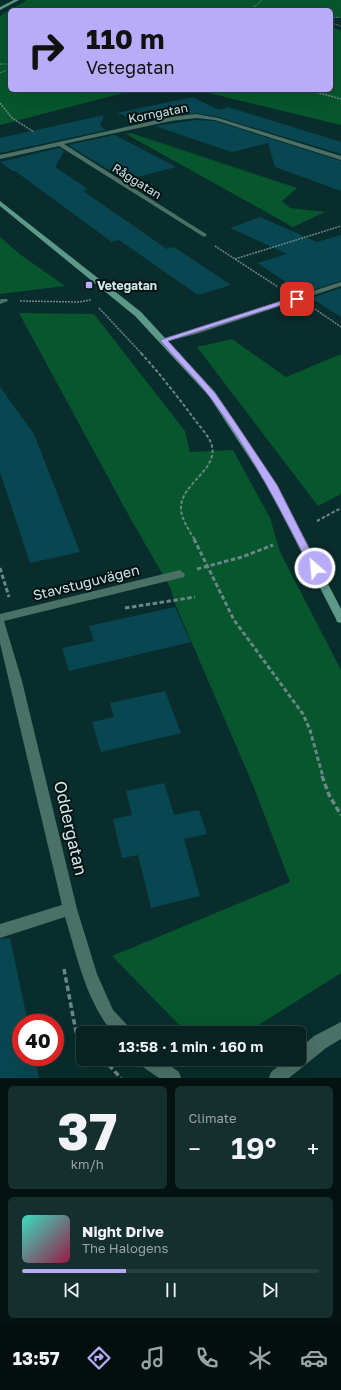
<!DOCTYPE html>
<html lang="en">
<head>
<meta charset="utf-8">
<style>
	:root { --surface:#072221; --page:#152f2e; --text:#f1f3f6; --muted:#98a4a5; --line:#283f3f; --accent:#b8abf7 }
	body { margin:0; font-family:"Golos Text",sans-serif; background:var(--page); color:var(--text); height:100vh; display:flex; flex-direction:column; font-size:15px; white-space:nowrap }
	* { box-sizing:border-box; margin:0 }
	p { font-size:13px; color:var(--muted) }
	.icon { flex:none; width:22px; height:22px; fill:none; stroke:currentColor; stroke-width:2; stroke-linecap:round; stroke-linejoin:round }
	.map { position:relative; height:1078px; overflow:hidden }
	.side { display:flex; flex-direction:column; gap:8px; padding:8px; background:#041312; flex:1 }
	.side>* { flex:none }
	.top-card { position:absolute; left:8px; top:8px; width:325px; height:84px; border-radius:6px; box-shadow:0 4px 16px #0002,0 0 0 1px var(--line); background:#b8abf7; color:#111; overflow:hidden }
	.speed { position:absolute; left:12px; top:1014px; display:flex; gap:8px; font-size:20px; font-weight:700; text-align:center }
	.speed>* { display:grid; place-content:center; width:52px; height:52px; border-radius:50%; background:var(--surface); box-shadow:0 4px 16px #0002,0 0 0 1px var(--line); line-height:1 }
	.speed .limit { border:6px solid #d22; background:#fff; color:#111 }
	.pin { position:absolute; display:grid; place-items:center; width:34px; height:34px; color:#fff; margin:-17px; border-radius:8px; box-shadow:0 2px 6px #0006 }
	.me { position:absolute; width:44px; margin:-22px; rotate:333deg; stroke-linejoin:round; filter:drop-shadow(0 0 3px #0008) }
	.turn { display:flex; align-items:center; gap:14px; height:84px; padding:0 12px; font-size:18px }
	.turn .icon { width:52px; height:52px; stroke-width:2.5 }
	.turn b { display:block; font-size:28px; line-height:34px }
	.big { font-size:30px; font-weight:600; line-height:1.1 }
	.side .card { flex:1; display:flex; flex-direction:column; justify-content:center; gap:6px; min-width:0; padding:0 14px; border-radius:6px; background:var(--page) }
	.side .dial { align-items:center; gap:0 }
	.dial b { font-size:52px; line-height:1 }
	.song { display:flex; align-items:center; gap:12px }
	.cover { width:48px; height:48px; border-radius:6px; background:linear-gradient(135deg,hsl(170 70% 55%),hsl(340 70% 35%)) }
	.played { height:4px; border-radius:2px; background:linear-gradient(90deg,var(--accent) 35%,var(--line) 35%) }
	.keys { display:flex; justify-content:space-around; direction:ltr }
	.heat { display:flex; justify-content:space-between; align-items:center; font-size:22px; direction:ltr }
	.side .tiles { flex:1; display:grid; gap:8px; grid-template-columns:1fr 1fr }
	.card:last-child { grid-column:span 2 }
	.trip { position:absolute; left:76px; top:1026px; width:230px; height:40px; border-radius:6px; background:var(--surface); box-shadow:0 4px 16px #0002,0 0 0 1px var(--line); font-weight:600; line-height:40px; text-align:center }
	.tab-bar { display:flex; height:64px; justify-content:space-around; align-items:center; background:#030e0d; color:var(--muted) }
	.tab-bar .icon { width:28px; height:28px }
	.tab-bar .on { color:var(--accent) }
	.tab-bar b { font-size:18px; color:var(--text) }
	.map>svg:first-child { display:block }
</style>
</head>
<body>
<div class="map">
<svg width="341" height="1078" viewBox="0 0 341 1078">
	<rect width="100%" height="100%" fill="#092d2c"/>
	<path fill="#07562d" d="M27,0H341V17L331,19V10H10V90H135L0,125V16Z
		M331,22L332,27L341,31V125L196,90H331Z
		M131,133L297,188L282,201L290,208L325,212L293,227L126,134Z
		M0,237L21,255L65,286L0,294Z
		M19,313L94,314L185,431L190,452L233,450L270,518L280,552L341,670V973L246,1033H187L112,956L290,882L253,785L176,606L170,587L129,516Z
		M232,339L286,377L341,354V494L318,506L197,347Z"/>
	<path fill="#084752" d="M193,97L219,110L228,107L341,142V154L218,117L196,113L143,122L117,113Z
		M104,115L100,126L106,130L0,153V138Z
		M196,120L215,121L341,161V191L275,167L268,143L232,152L155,126Z
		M115,135L176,167L126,180L68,145Z
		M59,148L66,152L64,151L55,167L88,189L83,191L167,249L174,247L231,285L198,295L119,240L112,242L15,171H13L0,162Z
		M260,217L317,242L341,235V281L303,293L257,263L287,254L230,228Z
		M341,288V317L311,298Z
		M0,387L34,434L80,552L30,563L0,472Z
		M175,607L191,642L69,671L62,648L94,641L89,626Z
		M165,691L181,733L101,752L92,722L114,717L110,703Z
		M164,783L174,815L199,810L207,834L184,839L200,896L151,908L138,855L122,858L113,819L132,815L126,791Z
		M10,938L28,1023H21V1057H35L39,1078H0V939Z"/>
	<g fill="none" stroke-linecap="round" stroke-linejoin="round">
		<path stroke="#698786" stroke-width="1" stroke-dasharray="1.5 1" stroke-linecap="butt" d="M227,10L255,7L273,10
			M251,10L262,0
			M331,18L341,17
			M331,23L341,26
			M0,64H10
			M0,73L10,69
			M306,90L312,91"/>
		<path stroke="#698786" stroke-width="1.5" stroke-dasharray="2 1" stroke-linecap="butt" d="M308,90L341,99
			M0,103L12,118L34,132
			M215,246L278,287
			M235,259L341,226
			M20,301L78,302L91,300
			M99,308L142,354
			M315,309L341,327"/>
		<path stroke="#698786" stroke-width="2" stroke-dasharray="3.5 2" stroke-linecap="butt" d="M141,353C160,374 178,397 195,420C200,427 208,435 211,443C221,470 179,483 181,510C182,520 190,532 195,540
			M317,521L341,508"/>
		<path stroke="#698786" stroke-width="3" stroke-dasharray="4.5 2.5" stroke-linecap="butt" d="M194,539L234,620L303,714L310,730L323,777
			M0,568L9,597
			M197,569L242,557L273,545
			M125,608L195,597"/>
		<path stroke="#698786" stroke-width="3.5" stroke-dasharray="5.5 3" stroke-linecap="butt" d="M322,776L329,795L341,815
			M64,969L76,1032L83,1039
			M103,1059L121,1078"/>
		<path fill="#4b7065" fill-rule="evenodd" d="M1,299H7L8,301L0,304V300Z"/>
		<path fill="#4b7065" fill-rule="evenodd" d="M196,114L218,118L341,156V160L215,120L196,118L171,121L64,144L206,234L207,235L204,237L59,146L0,159V155L171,117Z
			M341,282V286L196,334L164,342L160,340Z
			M180,570L185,574L184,577L4,621L22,681L77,909L97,974L113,1010L129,1027L131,1033H113C86,1001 77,956 65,917L0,938V924L62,905L0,643V614Z
			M341,1022V1039L326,1048L289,1078H269L271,1072L287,1059H299V1049L314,1036Z
			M138,1059H160L179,1072L181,1078H159L140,1065Z"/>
		<path fill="#5d9988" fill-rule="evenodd" d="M14,0H19L0,10V7Z
			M0,201L141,312L215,392L277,485L341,609V623L337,622L336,619L267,485L209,396L135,316L0,206Z"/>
	</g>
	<path fill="#b8abf7" stroke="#786fa1" d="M294,297L300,299L168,341L215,393L235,422L277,485L319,568L315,571L310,568C280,508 250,451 210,397C195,377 176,360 160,340Z"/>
	<rect fill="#b8abf7" stroke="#021313" stroke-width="1.5" x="85" y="281" width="8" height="8" rx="2"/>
	<g text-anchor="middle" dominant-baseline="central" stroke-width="4" stroke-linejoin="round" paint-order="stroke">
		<g font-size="12" fill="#cfe6e5" stroke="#021313">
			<text transform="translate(158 113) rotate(-11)">Korngatan</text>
			<text transform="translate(137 181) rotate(32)">Råggatan</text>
		</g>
		<g font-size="12" font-weight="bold" fill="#cfe6e5" stroke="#021313" text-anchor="start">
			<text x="97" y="285">Vetegatan</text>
		</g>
		<g font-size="14" fill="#cfe6e5" stroke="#021313">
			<text transform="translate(86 582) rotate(-14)">Stavstuguvägen</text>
		</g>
		<g font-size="17" fill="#cfe6e5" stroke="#021313">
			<text transform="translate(71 828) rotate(77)">Oddergatan</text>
		</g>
	</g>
</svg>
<div class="speed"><div class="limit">40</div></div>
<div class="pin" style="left:297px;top:299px;background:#d93025"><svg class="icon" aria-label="arrive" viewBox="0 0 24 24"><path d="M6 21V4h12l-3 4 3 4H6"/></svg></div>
<svg class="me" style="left:315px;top:568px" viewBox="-20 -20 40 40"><circle r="17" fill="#b8abf7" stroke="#fff" stroke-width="3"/><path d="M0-11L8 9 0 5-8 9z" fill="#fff"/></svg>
<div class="trip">13:58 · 1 min · 160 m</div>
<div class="top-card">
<div class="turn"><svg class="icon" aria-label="right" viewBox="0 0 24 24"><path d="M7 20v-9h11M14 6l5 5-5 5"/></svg><div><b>110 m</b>Vetegatan</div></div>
</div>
</div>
<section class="side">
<div class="tiles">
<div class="card dial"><b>37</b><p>km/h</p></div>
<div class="card"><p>Climate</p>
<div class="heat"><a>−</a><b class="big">19°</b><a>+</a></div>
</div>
<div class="card">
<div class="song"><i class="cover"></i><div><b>Night Drive</b><p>The Halogens</p></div></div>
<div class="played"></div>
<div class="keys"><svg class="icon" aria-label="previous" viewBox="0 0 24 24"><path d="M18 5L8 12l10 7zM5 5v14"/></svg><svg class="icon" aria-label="pause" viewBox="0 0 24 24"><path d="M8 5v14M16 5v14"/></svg><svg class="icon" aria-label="next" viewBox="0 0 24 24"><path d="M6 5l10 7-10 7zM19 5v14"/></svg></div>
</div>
</div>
</section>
<nav class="tab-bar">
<b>13:57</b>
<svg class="icon on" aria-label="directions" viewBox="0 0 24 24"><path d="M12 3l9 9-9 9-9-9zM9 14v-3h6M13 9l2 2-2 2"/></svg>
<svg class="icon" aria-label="music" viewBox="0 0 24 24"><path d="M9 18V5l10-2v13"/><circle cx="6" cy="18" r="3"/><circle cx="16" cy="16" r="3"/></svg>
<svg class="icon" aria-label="phone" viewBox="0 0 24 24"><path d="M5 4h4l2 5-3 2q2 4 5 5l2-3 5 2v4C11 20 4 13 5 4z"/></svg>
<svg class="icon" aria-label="climate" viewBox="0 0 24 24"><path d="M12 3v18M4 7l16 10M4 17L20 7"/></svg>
<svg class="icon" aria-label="car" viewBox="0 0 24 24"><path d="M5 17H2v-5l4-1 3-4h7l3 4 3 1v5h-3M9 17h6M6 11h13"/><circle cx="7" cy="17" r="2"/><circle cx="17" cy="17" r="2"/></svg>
</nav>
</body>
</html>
